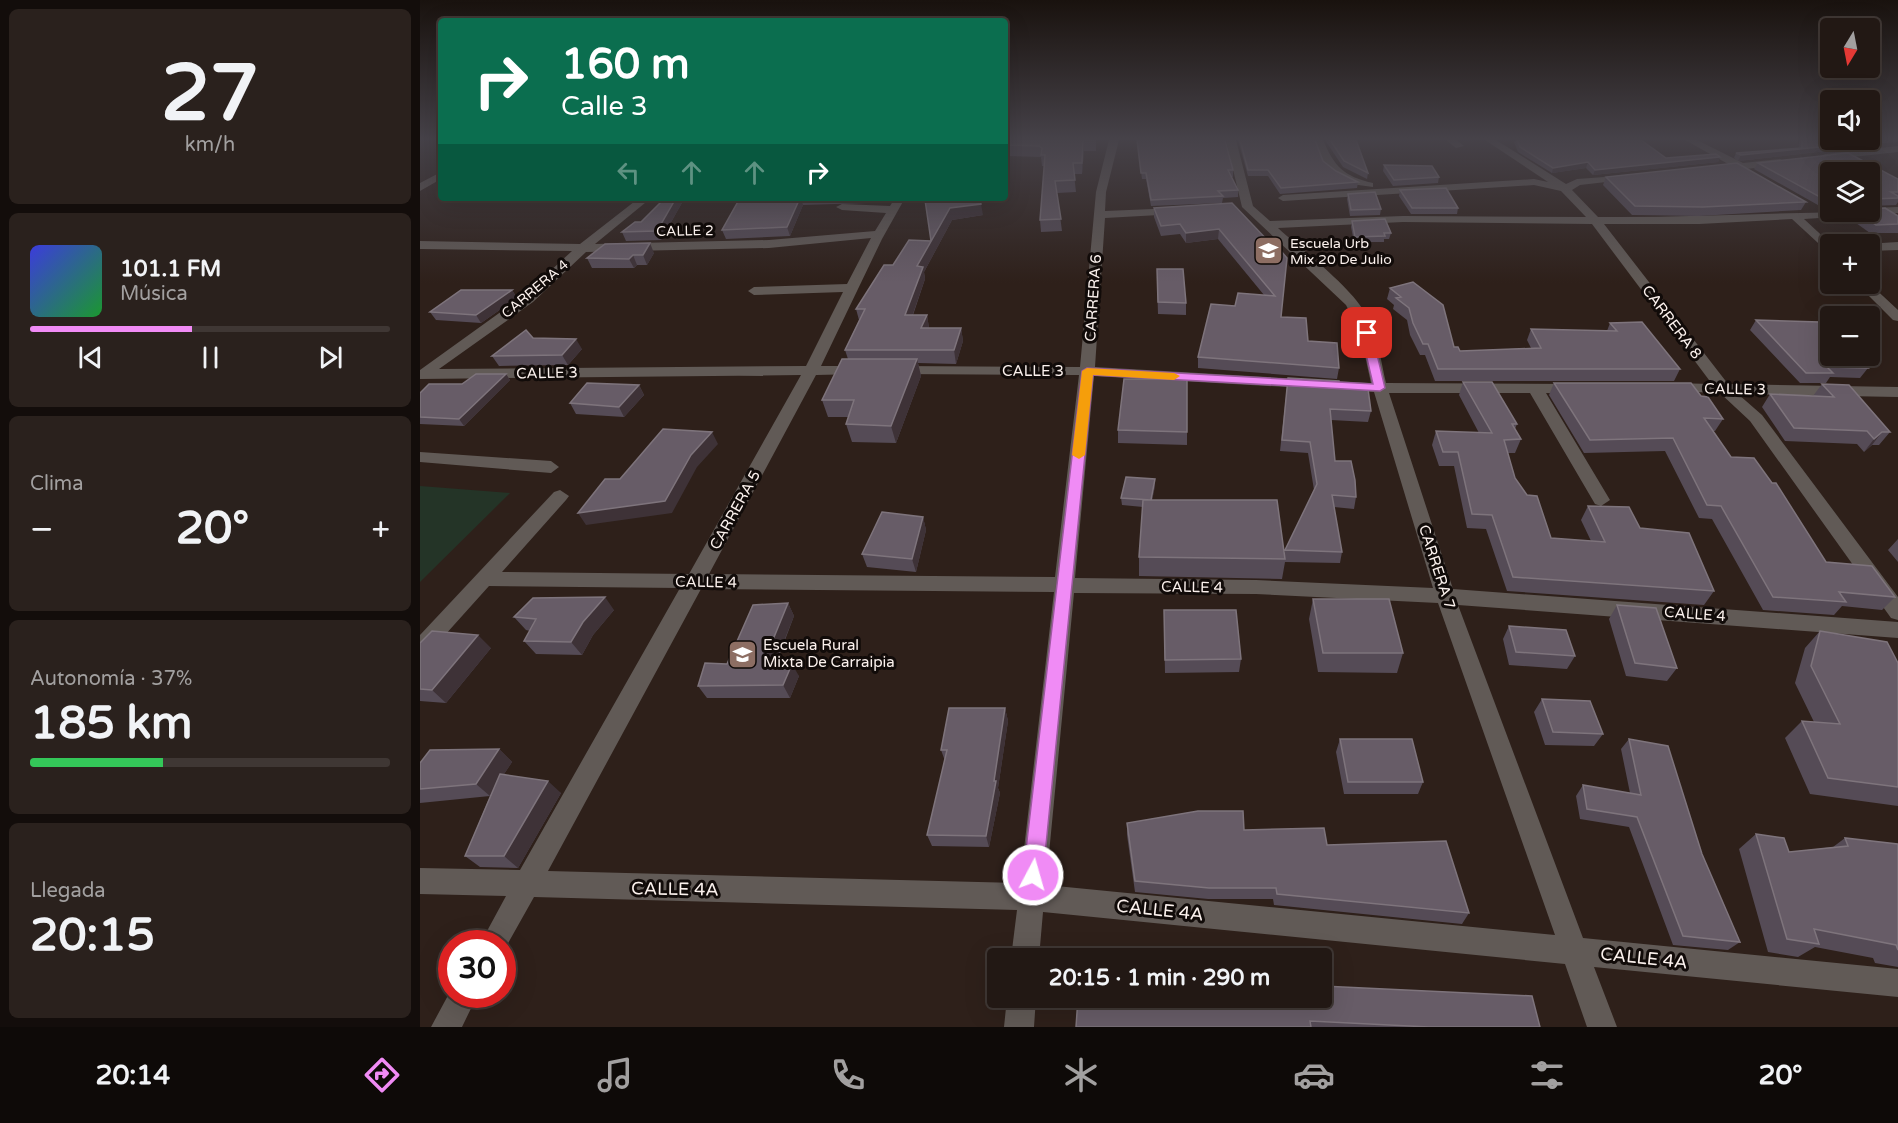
<!DOCTYPE html>
<html lang="es">
<head>
<meta charset="utf-8">
<style>
	:root { --surface:#221814; --page:#2a211d; --text:#f1f3f6; --muted:#a2a0a0; --line:#3f3734; --accent:#f08bf5 }
	body { margin:0; font-family:"Varela Round",sans-serif; background:var(--page); color:var(--text); height:100vh; display:flex; flex-direction:column; font-size:22px; white-space:nowrap }
	* { box-sizing:border-box; margin:0 }
	p { font-size:20px; color:var(--muted) }
	.icon { flex:none; width:33px; height:33px; fill:none; stroke:currentColor; stroke-width:2; stroke-linecap:round; stroke-linejoin:round }
	.map { position:relative; flex:1; overflow:hidden }
	.details { display:flex; flex-direction:column; gap:9px; padding:9px; background:#130d0b; width:420px }
	.details>* { flex:none }
	.banner { position:absolute; left:18px; top:18px; width:570px; height:183px; border-radius:6px; box-shadow:0 6px 24px #0002,0 0 0 2px var(--line); background:#0b6e4f; color:#fff; overflow:hidden }
	.needle { width:39px; rotate:190deg }
	.buttons { position:absolute; left:1400px; top:18px; display:grid; gap:12px }
	.buttons a { display:grid; place-items:center; width:60px; height:60px; border-radius:6px; background:var(--surface); box-shadow:0 6px 24px #0002,0 0 0 2px var(--line); font-size:30px }
	.speed { position:absolute; left:18px; top:930px; display:flex; gap:12px; font-size:30px; font-weight:700; text-align:center }
	.speed>* { display:grid; place-content:center; width:78px; height:78px; border-radius:50%; background:var(--surface); box-shadow:0 6px 24px #0002,0 0 0 2px var(--line); line-height:1 }
	.speed .limit { border:9px solid #d22; background:#fff; color:#111 }
	.pin { position:absolute; display:grid; place-items:center; width:51px; height:51px; color:#fff; margin:-26px; border-radius:12px; box-shadow:0 3px 9px #0006 }
	.me { position:absolute; width:66px; margin:-33px; rotate:6deg; stroke-linejoin:round; filter:drop-shadow(0 0 4px #0008) }
	.turn { display:flex; align-items:center; gap:21px; height:126px; padding:0 24px; font-size:27px }
	.turn .icon { width:78px; height:78px; stroke-width:2.5 }
	.turn b { display:block; font-size:42px; line-height:51px }
	.lanes { display:flex; align-items:center; height:57px; padding:0 24px; background:#0003; justify-content:center; gap:30px; direction:ltr }
	.lanes .off { opacity:.35 }
	.big { font-size:45px; font-weight:800; line-height:1.1 }
	.details .card { flex:1; display:flex; flex-direction:column; justify-content:center; gap:9px; min-width:0; padding:0 21px; border-radius:9px; background:var(--page) }
	.details .dial { align-items:center; gap:0 }
	.dial b { font-size:78px; line-height:1 }
	.song { display:flex; align-items:center; gap:18px }
	.cover { width:72px; height:72px; border-radius:9px; background:linear-gradient(135deg,hsl(240 70% 55%),hsl(130 70% 35%)) }
	.played { height:6px; border-radius:3px; background:linear-gradient(90deg,var(--accent) 45%,var(--line) 45%) }
	.keys { display:flex; justify-content:space-around; direction:ltr }
	.heat { display:flex; justify-content:space-between; align-items:center; font-size:33px; direction:ltr }
	.charge { height:9px; border-radius:4px; background:linear-gradient(90deg,#34c759 37%,var(--line) 0) }
	.trip { position:absolute; left:567px; top:948px; width:345px; height:60px; border-radius:6px; background:var(--surface); box-shadow:0 6px 24px #0002,0 0 0 2px var(--line); font-weight:800; line-height:60px; text-align:center }
	.tab-bar { display:flex; height:96px; justify-content:space-around; align-items:center; background:#0e0a08; color:var(--muted) }
	.tab-bar .icon { width:42px; height:42px }
	.tab-bar .selected { color:var(--accent) }
	.tab-bar b { font-size:27px; color:var(--text) }
	main { display:flex; flex:1; min-height:0 }
	.map>svg:first-child { display:block }
</style>
</head>
<body>
<main>
<section class="details">
<div class="card dial"><b>27</b><p>km/h</p></div>
<div class="card">
<div class="song"><i class="cover"></i><div><b>101.1 FM</b><p>Música</p></div></div>
<div class="played"></div>
<div class="keys"><svg class="icon" aria-label="previous" viewBox="0 0 24 24"><path d="M18 5L8 12l10 7zM5 5v14"/></svg><svg class="icon" aria-label="pause" viewBox="0 0 24 24"><path d="M8 5v14M16 5v14"/></svg><svg class="icon" aria-label="next" viewBox="0 0 24 24"><path d="M6 5l10 7-10 7zM19 5v14"/></svg></div>
</div>
<div class="card"><p>Clima</p>
<div class="heat"><a>−</a><b class="big">20°</b><a>+</a></div>
</div>
<div class="card"><p>Autonomía · 37%</p><b class="big">185 km</b><div class="charge"></div></div>
<div class="card"><p>Llegada</p><b class="big">20:15</b></div>
</section>
<div class="map">
<svg width="1478" height="1027" viewBox="0 0 1478 1027">
	<rect width="100%" height="100%" fill="#2e201a"/>
	<path fill="#243427" d="M0,486L90,493L0,582Z"/>
	<g fill="none" stroke-linecap="round" stroke-linejoin="round">
		<path fill="#615a56" fill-rule="evenodd" d="M689,140H699L686,192L685,211L757,208L763,211L757,214L685,218L675,367L951,383L940,333L926,305L822,207L806,140H816L833,206L850,221L983,216L1166,217L1141,191L1114,185L863,201L858,198L863,195L1114,179L1128,182L1065,140H1076L1146,184L1157,179L1212,175V179L1160,185L1152,190L1178,217C1269,218 1360,212 1449,212V208L1478,207V213L1384,219L1411,244L1410,254L1372,219L1279,224H1184L1308,384L1478,387V397L1318,394L1342,415L1478,597V620L1471,618L1330,421L1300,393L1247,391L1244,388L1247,385L1252,383L1292,384L1172,224L983,222L858,228C884,252 931,286 947,316C958,336 961,362 966,383L1156,384L1164,389L1156,394L1126,393L1190,500L1181,506L1175,504L1110,393H969L1033,589L1478,622V638L1038,605L1163,938L1478,969V997L1174,967L1197,1027H1167L1145,964L623,912L619,958H591L597,910L114,897L82,954V944H60L86,896L0,894V868L100,870L260,588L69,586L7,655L0,658V635L134,492L140,490L149,496L146,500L82,572L269,574L381,375L0,379V370L103,296L152,251L0,249V241L160,244L219,198H231L175,244L349,240L455,231L466,213L422,210L416,207L422,204L470,206L475,198H485L462,239L401,366H439L446,370L439,374L396,375L289,574L635,577L659,375L476,374L469,370L476,366L660,367L676,192ZM451,238L427,284L334,287L328,291L334,295L423,292L386,366L19,369L113,302L166,252L349,248ZM674,376L954,392L1013,588L836,580L655,578ZM281,589L634,592L600,883L128,871ZM654,593L836,594L1018,603L1135,935L626,885Z
			M893,140H903C915,167 923,176 953,183V187L931,184L904,166Z
			M1026,140H1037L1044,146L1036,148Z
			M1265,140H1277L1323,163L1360,159L1365,162L1360,165L1301,172L1297,171V167L1310,165Z
			M1478,146V152L1405,160L1400,157L1405,154Z
			M21,172V179L0,191V183Z
			M1478,242V250L1449,251V244H1445Z
			M1449,283L1478,310V321L1473,320L1437,284Z
			M0,452L131,461L139,467L131,473L0,462Z
			M32,988V994H58L42,1027H11Z
			M587,998H616L614,1027H584Z"/>
	</g>
	<path fill="#554b56" d="M585,140H676V151H664L662,174H654L656,192L637,193L642,231L621,232L620,220L624,166H622L621,157L585,156Z
		M717,140H805L813,170V177H811L818,190V197L803,198L802,203L731,206L726,179H722Z
		M818,140H895L903,161L916,171L938,182L937,188L860,194L848,176H828Z
		M905,140H937L948,173L947,179L923,167Z
		M1095,140H1221L1246,158L1300,157L1298,162L1173,175L1166,168L1132,173L1098,152L1094,142Z
		M1379,140H1478V142L1409,147L1406,151L1318,161L1314,158L1316,153L1379,148Z
		M1428,153L1478,179V202L1476,205L1449,206V172H1410V209H1405L1334,169L1338,163Z
		M964,165L1019,177L1018,183L973,186L963,171Z
		M1186,177L1386,202L1381,210L1279,216L1212,215L1183,185Z
		M980,190L1038,208L1037,214H991L979,196Z
		M928,194L961,209L960,215L930,216L927,199Z
		M320,198H450L447,203L383,205L370,236L306,239L302,230Z
		M512,199L563,215L532,220L504,272L505,279L493,315H507L509,328H541L543,341L536,364L498,363L501,376L476,443L432,442L426,424L428,417H408L402,400L428,359L425,350L439,320L436,309L473,265L511,241Z
		M263,201L241,240L206,241L202,232Z
		M734,208L852,245L861,317L919,368L917,379L778,368V357L844,295L798,239L766,243L760,234L741,236L734,217Z
		M1433,212H1449L1478,216V233H1450L1429,218Z
		M932,221L971,233L969,239H964V242H934L931,227Z
		M234,253L227,265H217L214,268H172L167,258Z
		M737,281L766,303V315L738,314Z
		M993,282L1034,347L1040,351L1111,348L1107,340L1111,329L1187,331L1190,323L1260,369L1254,381H1015L1005,355H1000L990,335L987,320L973,309L974,305L967,299L970,288Z
		M92,290L97,298L61,323L16,320L10,312Z
		M1336,320L1448,368L1440,378L1410,377L1406,383H1380L1330,330Z
		M113,338L162,349L148,365L79,366L72,356Z
		M86,374L90,380L44,426L0,424V393Z
		M868,378L919,388L951,411L948,422L911,420L915,461L936,497L934,509L914,507L922,552L920,563L865,562L862,579L719,576V557L723,507L702,505L701,498L735,479V486L732,500L864,554L865,550L894,490L888,453L860,451Z
		M767,379V445L698,443V430Z
		M1043,382L1097,424L1095,429L1101,439L1095,453H1088L1095,478L1131,538L1171,541L1161,520L1168,506L1220,528L1294,591L1284,605L1087,591L1066,529L1047,528L1034,466H1019L1012,445L1016,431L1059,433L1039,395Z
		M1134,383L1281,396L1303,419L1295,431H1293L1311,457L1406,562L1475,597L1462,610L1422,606L1414,615L1343,610L1292,519L1279,518L1245,451L1164,453L1129,395Z
		M1402,384L1470,432L1459,445H1452L1444,452L1437,444L1365,441L1342,407L1350,394L1393,396Z
		M219,385L224,395L204,417L156,414L150,403Z
		M503,517L506,530L496,572L447,567L442,554Z
		M1478,539V562L1468,550Z
		M893,599L983,653L977,673L898,672L889,619Z
		M368,603L374,616L356,664L379,676L370,698H287L278,686L307,664Z
		M1197,605L1257,668L1247,681L1206,676L1189,619Z
		M194,610L173,635L162,655L116,654L104,641L110,631L106,630L94,617Z
		M744,624L821,659L819,672L745,673Z
		M1089,626L1155,656L1147,669L1089,665L1083,639Z
		M1400,631L1478,663V806L1390,794L1365,738L1382,721L1394,722L1375,683L1385,648Z
		M0,643L71,648L26,703L0,701Z
		M1122,699L1183,734L1174,746L1125,745L1114,712Z
		M585,708L588,721L578,788L580,793L569,847L512,846L507,835L525,761L521,750Z
		M920,739L1003,782L998,794H924L916,752Z
		M1209,739L1282,854L1320,942L1308,950L1253,945L1209,827L1160,819L1156,796L1163,785L1210,793L1201,749Z
		M79,749L92,762L84,774L141,793L98,868L60,867L45,856L70,796L0,803V763Z
		M707,823L824,830L907,845L1049,913L1042,924L854,905L853,899H788L715,892L707,835Z
		M1336,834L1369,852L1413,847L1425,838L1478,844V967L1455,963L1453,958L1395,947L1378,957L1348,952L1319,849Z
		M658,998L1120,1027H656Z"/>
	<path fill="#3e3237" d="M663,140L664,151L662,174V163Z
		M1409,146L1406,151L1318,161L1321,155Z
		M1300,157L1298,162L1173,175L1175,170Z
		M1168,162L1166,168L1132,173L1133,168Z
		M256,198H262L263,201L241,240L237,231Z
		M380,198H381L383,205L370,236L367,227Z
		M561,204L563,215L532,220L504,272L505,279L488,328L485,315L497,266L530,208Z
		M799,229L798,239L766,243V233Z
		M230,243L234,253L227,265L223,255Z
		M213,255L217,265L214,268L209,259Z
		M92,290L97,298L61,323L56,315Z
		M507,315L509,328L504,341L501,328Z
		M541,328L543,341L536,364L534,350Z
		M156,339L162,349L148,365L142,355Z
		M497,359L501,376L476,443L471,426Z
		M86,374L90,380L44,426L39,419Z
		M219,385L224,395L204,417L199,407Z
		M292,432L298,444L277,467L252,513L166,525L158,513L271,455Z
		M1462,432L1452,445L1444,452L1454,439Z
		M735,479V486L731,507V501Z
		M503,517L506,530L496,572L492,559Z
		M185,597L194,610L173,635L162,655L151,642L163,622Z
		M368,603L374,616L350,676L343,664Z
		M58,635L71,648L26,703L12,690Z
		M372,664L379,676L370,698L363,685Z
		M585,708L588,721L578,788L580,793L569,847L566,836Z
		M79,749L92,762L70,796L56,784Z
		M128,781L141,793L98,868L84,856Z"/>
	<path fill="#675c67" stroke="#7e747c" stroke-width="1.5" d="M585,140H675H663L662,163H653L655,180L635,181L641,219L620,220L625,155H621L622,148L619,146L585,145Z
		M717,140H805L813,170H808L818,190L798,191L803,196L731,200L726,173H721Z
		M820,140H895L903,161L916,171L938,182L861,188L848,170H828Z
		M910,140H936L948,173L924,161Z
		M1097,140H1221L1246,158L1296,154L1300,157L1175,170L1168,162L1133,168L1100,147Z
		M1382,140H1443L1401,143L1409,146L1321,155L1316,153L1382,148Z
		M1428,153L1478,179V192H1471L1478,196V198L1453,199L1451,203H1449V172H1410V202H1409L1338,163Z
		M1317,163L1386,202L1283,207L1215,206L1186,177Z
		M964,165L1012,166L1019,177L974,180Z
		M1026,188L1038,208H992L980,190Z
		M955,192L961,209L931,210L928,194Z
		M245,198H256L237,231L202,232L215,222H221Z
		M320,198H380L367,227L302,230Z
		M512,198H560L561,204L530,208L497,266L503,267L485,315H507L501,328H541L534,350H425L445,309H436L464,265H473L489,240L511,241L505,200L512,199Z
		M812,203L852,245H856L867,258L861,317L886,318L888,341L917,343L919,368L778,357L791,304L815,306L818,293L855,296L799,229L766,233L760,224L741,226L734,208Z
		M1465,208L1478,216V224L1456,225L1437,212H1449V209Z
		M965,219L971,233H964L965,236L935,237L932,221Z
		M230,243L223,255H213L209,259L167,258L185,244Z
		M737,269H763L766,303L738,302Z
		M993,282L1023,305L1034,347H1038L1040,351L1121,348L1111,329L1197,331L1190,323L1222,322L1260,369H1018L1008,344H1003L993,323L989,308L976,298L981,297L970,288Z
		M41,290H92L56,315L10,312Z
		M1336,320L1400,322L1410,332V356H1435L1448,368L1407,367L1413,373H1386Z
		M106,330L113,338L156,339L142,355L72,356Z
		M422,359H497L471,426L426,424L434,400H402Z
		M56,374H86L39,419L0,417V393L9,384H42Z
		M868,378L919,381V388L948,389L951,411L910,409L915,461H931L935,480L936,497L912,495L922,552L865,550L897,484L890,442L862,440Z
		M704,379H767V432L698,430Z
		M1043,382H1072L1097,424H1092L1101,439L1084,440L1095,478L1107,495L1117,496L1131,538L1185,542L1168,506L1209,507L1220,528L1269,533L1294,591L1093,577L1072,515L1052,514L1038,452H1023L1016,431L1072,433Z
		M167,383L219,385L199,407L150,403Z
		M1134,383H1271L1281,396L1288,397L1303,419L1284,418L1311,457L1334,458L1352,483H1356L1406,562L1452,566L1475,597L1419,592L1426,602L1353,597L1301,506L1287,505L1253,438L1170,440Z
		M1402,384L1429,385L1470,432H1462L1454,439L1447,431L1374,428L1350,394L1414,397Z
		M243,429L292,432L271,455L245,501L158,513L185,479H200Z
		M706,477L735,479L731,500L701,498Z
		M723,500H857L865,559L719,557Z
		M462,512L503,517L492,559L442,554Z
		M185,597L163,622L151,642L104,641L116,619L94,617L113,598Z
		M893,599H969L983,653H903Z
		M368,603L343,664H372L363,685L278,686L285,663L307,664L333,605Z
		M1197,605L1236,608L1257,668L1215,663Z
		M744,610H816L821,659L745,660Z
		M1089,626L1146,630L1155,656L1096,652Z
		M12,631L58,635L12,690L0,689V643Z
		M1400,631L1467,642L1478,663V787L1408,778L1382,721L1420,724L1391,666Z
		M1122,699L1170,701L1183,734L1133,732Z
		M529,708H585L574,781H576L566,836L507,835L527,750H521Z
		M920,739H992L1003,782H928Z
		M1209,739L1248,746L1282,854L1320,942L1263,936L1217,817L1167,809L1163,785L1221,795Z
		M79,749L56,784L0,789V763L10,750Z
		M80,774L128,781L84,856H45Z
		M778,811H823L824,830L904,828L907,845L1026,841L1049,913L857,894L856,888H789L715,881L707,823Z
		M1336,834L1364,838L1369,852L1428,846L1425,838L1478,844V950L1476,945L1394,929L1399,944L1367,939Z
		M902,986L1112,996L1120,1027H1009L890,1021L891,1027H656L658,998H902Z"/>
	<linearGradient id="sky" x2="0" y2="1"><stop stop-color="#19120e"/><stop offset="0.49" stop-color="#464249"/><stop offset="1" stop-color="#464249" stop-opacity="0"/></linearGradient>
	<rect width="1478" height="283" fill="url(#sky)"/>
	<path fill="#f08bf5" stroke="#9c5a9f" stroke-width="1.5" d="M947,330L952,333L965,388L960,391L673,375L623,875L620,882L613,885L606,882L603,875L662,371L667,368L953,384L941,333Z"/>
	<path fill="#f59e0b" d="M667,368L754,373L760,376L754,380L673,375L665,455L659,459L652,455L662,371Z"/>
	<defs>
		<symbol id="school-square" viewBox="-11 -11 22 22"><rect x="-9" y="-9" width="18" height="18" rx="4" fill="#8d6e63" stroke="#110b09"/><path d="M0-5L7-2L0 1L-7-2ZM-4 1L0 2.5L4 1V4Q0 6-4 4Z" fill="#fff"/></symbol>
	</defs>
	<g fill-rule="evenodd">
		<use href="#school-square" x="832" y="234" width="33" height="33"/>
		<use href="#school-square" x="306" y="638" width="33" height="33"/>
	</g>
	<g text-anchor="middle" dominant-baseline="central" stroke-width="6" stroke-linejoin="round" paint-order="stroke">
		<g font-size="14" fill="#fbf1ed" stroke="#110b09">
			<text transform="translate(265 231) rotate(-1)">CALLE 2</text>
			<text transform="translate(115 289) rotate(-40)">CARRERA 4</text>
		</g>
		<g font-size="14" fill="#fbf1ed" stroke="#110b09" text-anchor="start">
			<text x="870" y="243">Escuela Urb<tspan x="870" dy="16">Mix 20 De Julio</tspan></text>
		</g>
		<g font-size="15" fill="#fbf1ed" stroke="#110b09">
			<text transform="translate(673 298) rotate(-86)">CARRERA 6</text>
			<text transform="translate(1252 322) rotate(53)">CARRERA 8</text>
			<text x="613" y="371">CALLE 3</text>
			<text transform="translate(127 373) rotate(-1)">CALLE 3</text>
			<text transform="translate(1315 389) rotate(1)">CALLE 3</text>
			<text transform="translate(315 510) rotate(-61)">CARRERA 5</text>
			<text transform="translate(1017 567) rotate(72)">CARRERA 7</text>
			<text transform="translate(286 582) rotate(1)">CALLE 4</text>
			<text transform="translate(772 587) rotate(1)">CALLE 4</text>
			<text transform="translate(1275 614) rotate(4)">CALLE 4</text>
		</g>
		<g font-size="15" fill="#fbf1ed" stroke="#110b09" text-anchor="start">
			<text x="343" y="645">Escuela Rural<tspan x="343" dy="17">Mixta De Carraipia</tspan></text>
		</g>
		<g font-size="18" fill="#fbf1ed" stroke="#110b09">
			<text transform="translate(255 889) rotate(1)">CALLE 4A</text>
			<text transform="translate(740 910) rotate(6)">CALLE 4A</text>
			<text transform="translate(1224 958) rotate(6)">CALLE 4A</text>
		</g>
	</g>
</svg>
<div class="buttons">
<a><svg class="needle" viewBox="-14 -14 28 28"><path d="M0-13l5 13h-10z" fill="#e53935"/><path d="M0 13l5-13h-10z" fill="#a2a0a0"/></svg></a>
<a><svg class="icon" aria-label="sound" viewBox="0 0 24 24"><path d="M4 9h4l5-4v14l-5-4H4zM17 9q2 3 0 6"/></svg></a>
<a><svg class="icon" aria-label="layers" viewBox="0 0 24 24"><path d="M12 4l9 5-9 5-9-5zM3 14l9 5 9-5"/></svg></a>
<a>+</a>
<a>−</a>
</div>
<div class="speed"><div class="limit">30</div></div>
<div class="pin" style="left:947px;top:333px;background:#d93025"><svg class="icon" aria-label="arrive" viewBox="0 0 24 24"><path d="M6 21V4h12l-3 4 3 4H6"/></svg></div>
<svg class="me" style="left:613px;top:875px" viewBox="-20 -20 40 40"><circle r="17" fill="#f08bf5" stroke="#fff" stroke-width="3"/><path d="M0-11L8 9 0 5-8 9z" fill="#fff"/></svg>
<div class="trip">20:15 · 1 min · 290 m</div>
<div class="banner">
<div class="turn"><svg class="icon" aria-label="right" viewBox="0 0 24 24"><path d="M7 20v-9h11M14 6l5 5-5 5"/></svg><div><b>160 m</b>Calle 3</div></div>
<div class="lanes"><svg class="icon off" aria-label="left" viewBox="0 0 24 24"><path d="M17 20v-9H6M10 6l-5 5 5 5"/></svg><svg class="icon off" aria-label="ahead" viewBox="0 0 24 24"><path d="M12 20V5M6 11l6-6 6 6"/></svg><svg class="icon off" aria-label="ahead" viewBox="0 0 24 24"><path d="M12 20V5M6 11l6-6 6 6"/></svg><svg class="icon" aria-label="right" viewBox="0 0 24 24"><path d="M7 20v-9h11M14 6l5 5-5 5"/></svg></div>
</div>
</div>
</main>
<nav class="tab-bar">
<b>20:14</b>
<svg class="icon selected" aria-label="directions" viewBox="0 0 24 24"><path d="M12 3l9 9-9 9-9-9zM9 14v-3h6M13 9l2 2-2 2"/></svg>
<svg class="icon" aria-label="music" viewBox="0 0 24 24"><path d="M9 18V5l10-2v13"/><circle cx="6" cy="18" r="3"/><circle cx="16" cy="16" r="3"/></svg>
<svg class="icon" aria-label="phone" viewBox="0 0 24 24"><path d="M5 4h4l2 5-3 2q2 4 5 5l2-3 5 2v4C11 20 4 13 5 4z"/></svg>
<svg class="icon" aria-label="climate" viewBox="0 0 24 24"><path d="M12 3v18M4 7l16 10M4 17L20 7"/></svg>
<svg class="icon" aria-label="car" viewBox="0 0 24 24"><path d="M5 17H2v-5l4-1 3-4h7l3 4 3 1v5h-3M9 17h6M6 11h13"/><circle cx="7" cy="17" r="2"/><circle cx="17" cy="17" r="2"/></svg>
<svg class="icon" aria-label="filters" viewBox="0 0 24 24"><path d="M4 7h16M4 17h16"/><circle cx="9" cy="7" r="2"/><circle cx="15" cy="17" r="2"/></svg>
<b>20°</b>
</nav>
</body>
</html>
